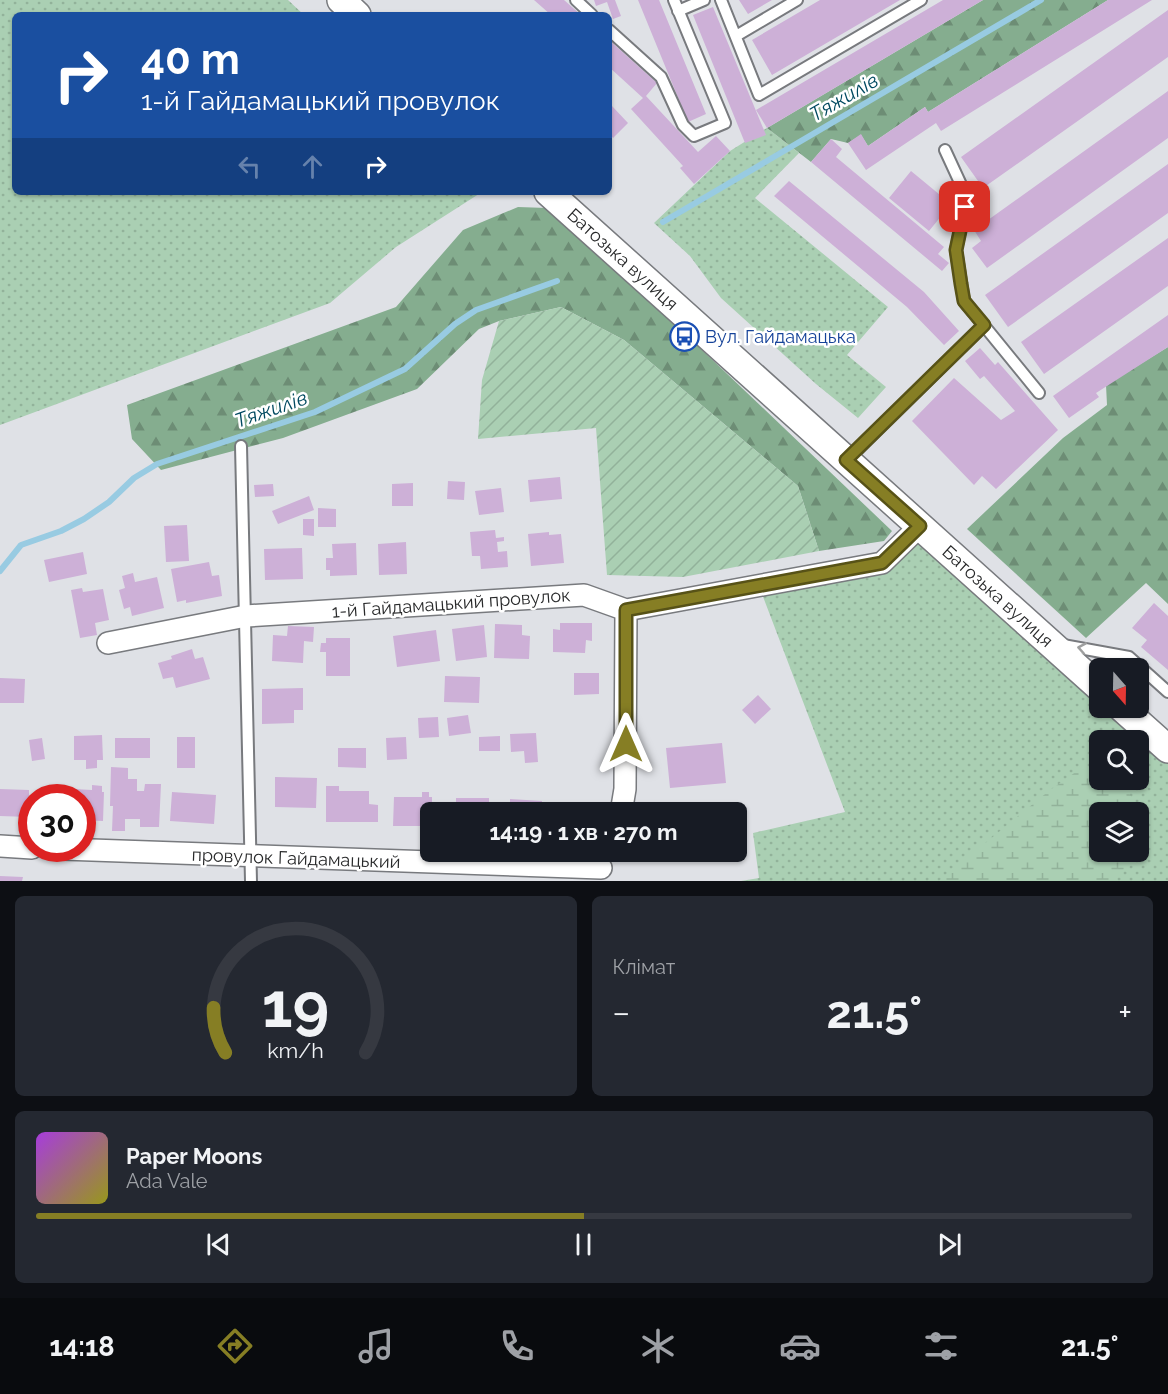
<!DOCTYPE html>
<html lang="uk">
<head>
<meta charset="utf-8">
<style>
	:root { --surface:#171b24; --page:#242831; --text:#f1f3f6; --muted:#9ea1a6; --line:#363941; --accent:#867e24 }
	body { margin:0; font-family:Raleway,sans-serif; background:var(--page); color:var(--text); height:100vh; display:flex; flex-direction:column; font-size:22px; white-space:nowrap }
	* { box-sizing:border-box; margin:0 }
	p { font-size:20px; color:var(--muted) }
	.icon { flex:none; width:33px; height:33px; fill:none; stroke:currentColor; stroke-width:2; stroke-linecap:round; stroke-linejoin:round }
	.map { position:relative; height:881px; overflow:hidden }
	.panel { display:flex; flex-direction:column; gap:15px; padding:15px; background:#0d0f14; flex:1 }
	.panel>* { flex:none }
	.hud { position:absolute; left:12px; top:12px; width:600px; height:183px; border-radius:9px; box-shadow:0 2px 4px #0004; background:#1a4fa0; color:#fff; overflow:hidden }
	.needle { width:39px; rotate:160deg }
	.controls { position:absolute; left:1089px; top:658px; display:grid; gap:12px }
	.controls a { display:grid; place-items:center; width:60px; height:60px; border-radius:9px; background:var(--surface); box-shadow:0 2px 4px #0004; font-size:30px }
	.speed { position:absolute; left:18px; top:784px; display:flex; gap:12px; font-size:30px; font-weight:700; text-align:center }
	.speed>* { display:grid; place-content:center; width:78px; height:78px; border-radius:50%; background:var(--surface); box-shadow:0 2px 4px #0004; line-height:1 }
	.speed .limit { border:9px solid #d22; background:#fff; color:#111 }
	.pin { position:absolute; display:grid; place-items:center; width:51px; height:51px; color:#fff; margin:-26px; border-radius:12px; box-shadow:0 3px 9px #0006 }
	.me { position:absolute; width:66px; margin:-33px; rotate:0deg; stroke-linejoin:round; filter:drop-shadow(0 0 4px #0008) }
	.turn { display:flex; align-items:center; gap:21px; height:126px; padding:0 30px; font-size:27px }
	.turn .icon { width:78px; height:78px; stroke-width:2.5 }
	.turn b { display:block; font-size:42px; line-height:51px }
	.lanes { display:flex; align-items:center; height:57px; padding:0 30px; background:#0003; justify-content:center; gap:30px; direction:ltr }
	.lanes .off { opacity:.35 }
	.big { font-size:45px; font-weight:700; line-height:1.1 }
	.panel .widget { flex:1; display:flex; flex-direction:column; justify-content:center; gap:9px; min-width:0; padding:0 21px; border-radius:9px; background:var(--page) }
	.panel .dial { align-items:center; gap:0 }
	.dial svg { height:156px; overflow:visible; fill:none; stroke:var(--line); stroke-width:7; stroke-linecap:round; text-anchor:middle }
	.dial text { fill:var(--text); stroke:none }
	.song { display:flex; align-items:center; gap:18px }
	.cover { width:72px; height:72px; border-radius:9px; background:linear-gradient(135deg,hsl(280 70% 55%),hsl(60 70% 35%)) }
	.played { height:6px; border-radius:3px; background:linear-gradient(90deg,var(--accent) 50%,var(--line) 50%) }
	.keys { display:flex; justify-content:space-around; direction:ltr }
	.heat { display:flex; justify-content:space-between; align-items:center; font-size:33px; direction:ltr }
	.panel .tiles { flex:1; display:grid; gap:15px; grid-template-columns:1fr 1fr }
	.widget:last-child { grid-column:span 2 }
	.trip { position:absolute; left:420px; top:802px; width:327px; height:60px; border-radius:9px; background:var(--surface); box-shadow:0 2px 4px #0004; font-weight:700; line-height:60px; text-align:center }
	.dock { display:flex; height:96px; justify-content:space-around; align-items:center; background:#090b0e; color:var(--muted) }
	.dock .icon { width:42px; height:42px }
	.dock .selected { color:var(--accent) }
	.dock b { font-size:27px; color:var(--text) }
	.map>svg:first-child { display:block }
</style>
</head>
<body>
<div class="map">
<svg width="1168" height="881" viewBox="0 0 1168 881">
	<defs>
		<pattern id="grass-dots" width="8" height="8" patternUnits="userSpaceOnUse" patternTransform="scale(1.5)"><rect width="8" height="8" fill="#aacfb3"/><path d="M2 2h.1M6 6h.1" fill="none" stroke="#92b29a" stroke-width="1.8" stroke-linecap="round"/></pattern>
		<pattern id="forest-firs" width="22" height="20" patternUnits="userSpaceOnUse" patternTransform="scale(1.5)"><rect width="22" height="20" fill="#85ad8f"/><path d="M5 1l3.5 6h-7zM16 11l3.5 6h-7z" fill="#6d8d75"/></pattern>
		<pattern id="wetland-marsh" width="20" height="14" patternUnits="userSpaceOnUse" patternTransform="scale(1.5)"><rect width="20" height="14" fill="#aacfb3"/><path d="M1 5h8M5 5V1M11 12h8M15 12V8" fill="none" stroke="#92b29a"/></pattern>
		<pattern id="garden-furrows" width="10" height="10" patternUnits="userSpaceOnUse" patternTransform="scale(1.5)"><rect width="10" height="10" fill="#aacfb3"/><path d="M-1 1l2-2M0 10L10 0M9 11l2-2" fill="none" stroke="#92b29a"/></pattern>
	</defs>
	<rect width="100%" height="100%" fill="#dfe1e6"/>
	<path fill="url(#grass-dots)" fill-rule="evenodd" d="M0,0H288L304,15H15V192H482L396,247L330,303L0,425Z
		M767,128L799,153L755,198L888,307L847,355L886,387L858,418L816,384L721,298L690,256L654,223L730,151Z
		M920,526L1099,688L1100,708H1121L1168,750V881H741L759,878L753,833L845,812L759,586L882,563ZM1100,741H1138V780H1100ZM1100,813H1138V852H1100Z"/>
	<path fill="url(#forest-firs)" d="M983,0H1108L928,112L925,107L868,146L861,135L848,143L831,139L811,162L767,128Z
		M518,207L547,208L637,288L892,531L884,541L819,551L798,486L624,340L561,307L499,321L479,329L417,389L283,438L161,470L132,439L127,405L396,307L463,230Z
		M1168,347V604L1146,583L1086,638L967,529L1063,438L1107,405L1106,385Z"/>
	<path fill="url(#wetland-marsh)" d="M1080,769L1099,771L1100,780C1104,780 1110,779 1115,780C1129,783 1141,818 1145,831L1139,846L1138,813H1100V852H1136L1130,866L1111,881H939L1050,790Z"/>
	<path fill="url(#garden-furrows)" d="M561,307L624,340L798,486L819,551L683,577L607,575L596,428L478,439L482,380L499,321Z"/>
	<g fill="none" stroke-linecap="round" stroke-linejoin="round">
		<path stroke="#98cbe2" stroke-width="6" d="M663,222L1041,0
			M0,571L21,545L61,531L84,519L109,502L134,478L157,464L315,412L405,369L455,324L476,310L557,281"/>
	</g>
	<path fill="#cdb0d7" d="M534,0H564L581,15H551Z
		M594,0H615L621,16L613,19L607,2L596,6Z
		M638,0H659L706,114L688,122Z
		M739,0H772L748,14Z
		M820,0H900L772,75L752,40Z
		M943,0H983L767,128L756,110Z
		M1108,0H1152L941,131L936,123L866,170L848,143L861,134L868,146L925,107L928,112Z
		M713,7L766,135L745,143L693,15Z
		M1168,10V57L983,188L961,157Z
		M609,40L657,83L646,96L698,152L716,136L730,151L694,184L680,168L683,166L631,109L643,98L609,67Z
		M1168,91V138L987,268L972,248L981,241L974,230Z
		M612,106L628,123L613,138L609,133V110Z
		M831,139L842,149L836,157L944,247L938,254L949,263L942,271L811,162Z
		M1168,164V213L1008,327L985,295Z
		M911,171L951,204L929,231L889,198Z
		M789,181L924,292L959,331L944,345L907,307L774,196Z
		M1168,238V286L1044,374L1021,342Z
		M1168,315V347L1096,393L1099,397L1069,418L1053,396Z
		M980,348L995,365L998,362L1058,430L996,489L982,476L974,485L912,421L954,378L1001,420L1015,411L984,376L980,379L965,361Z
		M560,477L562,499L530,502L528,480Z
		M448,481L465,482L464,500L447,499Z
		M413,483V506H392V484Z
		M273,484L274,496L255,497L254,485Z
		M501,488L504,512L479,515L475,491Z
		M309,496L314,510L278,524L272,511Z
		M318,508L336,509V527H318Z
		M303,519H314V536L303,535Z
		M187,525L189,561L166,562L164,526Z
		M495,530L496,538L504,537V541L497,542L498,552L507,551L508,567L481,569L480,556H472L470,532Z
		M549,532V535L561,534L564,563L531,566L528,534Z
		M406,542L407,574L379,575L378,544Z
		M356,543L357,575L330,576V570H326V558H333L332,544Z
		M302,548L303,579L265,580L264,549Z
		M83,552L87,574L49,582L44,560Z
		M209,562L212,576L219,575L222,596L186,603V600L177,602L171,569Z
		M133,573L135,582L157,577L164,608L132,616L130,607L124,609L119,590L125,588L122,576Z
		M82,588L83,592L103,589L109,620L95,623L97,635L80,638L71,590Z
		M1154,603L1168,616V670L1141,647L1147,640L1132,628Z
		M560,623H592V641L586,640L585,653L553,652V629L560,630Z
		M495,624L522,625V635L530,636L529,659L494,658Z
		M484,625L487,657L456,661L452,629Z
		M288,626L314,627L313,642L304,641L303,663L272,661L273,635L287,636Z
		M436,630L440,661L397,667L393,636Z
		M326,638H350V676H326V652H320L321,643H326Z
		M192,649L195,659L203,657L210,679L176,688L173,677L163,679L158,663L172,659L171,656Z
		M574,673H599V694L574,695Z
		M445,676L480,677L479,703L444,702Z
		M0,678L25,679L24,703H0Z
		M303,688V710H294V723L262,724V689Z
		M758,695L771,709L755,724L742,710Z
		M468,715L471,733L449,736L447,718Z
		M438,717L439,737L419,738L418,718Z
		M536,733L538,762L525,763L524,751L511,752L510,734Z
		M102,735L103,760H97V768L86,769V760H74V736Z
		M500,736V751H479V737Z
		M177,737H195V768H177Z
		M406,737L407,759L387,760L386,738Z
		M42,738L45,759L32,761L29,740Z
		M115,738H150V758H115Z
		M722,743L726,783L670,788L666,748Z
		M338,748H366V768L338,767Z
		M111,767L128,768V779H137V791H144L145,784H161L159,827H140V819H125V831H112L113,806H110Z
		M275,777L317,778L316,808L275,807Z
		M92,785L102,786V792H104L103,821L82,820V798H56V788L92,790Z
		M326,786H339V791H369V804L378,805V822H326Z
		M0,789L29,790V817L0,816Z
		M172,792L216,795L214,824L170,821Z
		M422,792H429V797H432V807H426V826H393L394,797H422Z
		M456,798H489V813H456Z
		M510,799L542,801L541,813H510Z
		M0,876L23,877L22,881H0Z"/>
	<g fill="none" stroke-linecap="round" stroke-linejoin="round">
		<defs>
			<path id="service" d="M576,0L592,15
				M721,0L759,95L921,0
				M678,11L704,0
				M609,30L661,77L683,125L694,136L725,123L674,0
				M736,36L797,0
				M945,150L963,189L965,207L956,250L964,301L1039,393
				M241,446L251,881
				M847,460L984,325
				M1063,645L1129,657L1168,692"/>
			<path id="minor" d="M108,643L246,616L584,595L626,610L882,563L920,526
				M621,813L625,789L626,610
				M0,846L32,848
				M63,849L601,868"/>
			<path id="tertiary" d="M341,0L357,15
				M548,192L1100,688
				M1122,708L1168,749"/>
		</defs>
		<use href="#service" stroke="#787a7e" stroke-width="14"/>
		<use href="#minor" stroke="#787a7e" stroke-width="24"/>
		<use href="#tertiary" stroke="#787a7e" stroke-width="30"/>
		<use href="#service" stroke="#fff" stroke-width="10"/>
		<use href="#minor" stroke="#fff" stroke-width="21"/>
		<use href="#tertiary" stroke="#fff" stroke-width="27"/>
	</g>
	<defs><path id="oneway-chevron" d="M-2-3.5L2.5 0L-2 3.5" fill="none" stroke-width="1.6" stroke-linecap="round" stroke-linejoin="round" transform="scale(1.5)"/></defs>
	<use stroke="#9e9f9f" href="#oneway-chevron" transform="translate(1082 648) rotate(-170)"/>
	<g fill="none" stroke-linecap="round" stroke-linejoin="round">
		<defs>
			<path id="route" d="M626,744V610L882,563L920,526L846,460L984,325L964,301L961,284L956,250L965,207"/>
		</defs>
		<use href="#route" stroke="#575217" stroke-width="15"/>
		<use href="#route" stroke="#867e24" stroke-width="10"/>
	</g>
	<defs>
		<symbol id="bus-ring" viewBox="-11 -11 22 22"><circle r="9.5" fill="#fff" stroke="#1a4fb4" stroke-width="1.5"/><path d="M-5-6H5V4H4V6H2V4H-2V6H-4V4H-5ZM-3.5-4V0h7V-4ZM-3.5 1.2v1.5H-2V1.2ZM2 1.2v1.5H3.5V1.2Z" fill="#1a4fb4"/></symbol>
	</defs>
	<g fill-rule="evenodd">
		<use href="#bus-ring" x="668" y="320" width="33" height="33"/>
	</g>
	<g text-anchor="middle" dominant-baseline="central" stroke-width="5" stroke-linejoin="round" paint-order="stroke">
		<g font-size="18" fill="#28292a" stroke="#fff">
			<text transform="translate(623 259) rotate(42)">Батозька вулиця</text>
			<text transform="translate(998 596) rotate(42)">Батозька вулиця</text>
			<text transform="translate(451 603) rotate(-4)">1-й Гайдамацький провулок</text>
			<text transform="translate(296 858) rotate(2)">провулок Гайдамацький</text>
		</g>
		<g font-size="18" fill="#164399" stroke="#fff" text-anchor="start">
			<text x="705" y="336">Вул. Гайдамацька</text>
		</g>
		<g font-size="20" font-style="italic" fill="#004960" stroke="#fff">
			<text transform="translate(844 97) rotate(-30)">Тяжилів</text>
			<text transform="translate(271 409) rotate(-19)">Тяжилів</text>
		</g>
	</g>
</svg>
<div class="controls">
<a><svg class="needle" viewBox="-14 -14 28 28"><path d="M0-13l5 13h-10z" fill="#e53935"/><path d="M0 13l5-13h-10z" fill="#9ea1a6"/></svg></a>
<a><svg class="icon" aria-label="search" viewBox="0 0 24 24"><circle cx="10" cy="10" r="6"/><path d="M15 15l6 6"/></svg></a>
<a><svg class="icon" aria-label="layers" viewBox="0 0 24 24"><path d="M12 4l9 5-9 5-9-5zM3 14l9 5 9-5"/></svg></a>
</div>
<div class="speed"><div class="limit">30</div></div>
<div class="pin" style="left:965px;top:207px;background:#d93025"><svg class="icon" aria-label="arrive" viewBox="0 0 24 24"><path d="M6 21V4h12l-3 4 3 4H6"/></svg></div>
<svg class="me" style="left:626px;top:744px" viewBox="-20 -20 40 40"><path d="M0-17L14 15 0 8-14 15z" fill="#867e24" stroke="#fff" stroke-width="4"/></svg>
<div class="trip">14:19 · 1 хв · 270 m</div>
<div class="hud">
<div class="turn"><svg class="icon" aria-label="right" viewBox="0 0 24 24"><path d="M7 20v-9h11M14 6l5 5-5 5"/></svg><div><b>40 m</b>1-й Гайдамацький провулок</div></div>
<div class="lanes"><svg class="icon off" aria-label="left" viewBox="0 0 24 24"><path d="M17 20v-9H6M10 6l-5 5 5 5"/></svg><svg class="icon off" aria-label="ahead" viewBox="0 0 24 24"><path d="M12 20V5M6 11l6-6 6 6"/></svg><svg class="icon" aria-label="right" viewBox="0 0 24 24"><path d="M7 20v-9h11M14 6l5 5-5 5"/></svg></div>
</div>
</div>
<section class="panel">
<div class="tiles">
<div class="widget dial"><svg viewBox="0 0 100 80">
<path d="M14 69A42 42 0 1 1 86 69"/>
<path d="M14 69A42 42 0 0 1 8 46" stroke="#867e24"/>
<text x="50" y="56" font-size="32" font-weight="700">19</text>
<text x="50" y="72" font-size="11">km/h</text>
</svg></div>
<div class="widget"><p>Клімат</p>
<div class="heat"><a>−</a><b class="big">21.5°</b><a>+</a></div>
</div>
<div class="widget">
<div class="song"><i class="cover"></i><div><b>Paper Moons</b><p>Ada Vale</p></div></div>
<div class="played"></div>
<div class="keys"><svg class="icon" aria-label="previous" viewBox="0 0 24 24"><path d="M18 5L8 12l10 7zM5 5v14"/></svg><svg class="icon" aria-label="pause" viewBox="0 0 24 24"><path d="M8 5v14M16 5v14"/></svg><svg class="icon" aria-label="next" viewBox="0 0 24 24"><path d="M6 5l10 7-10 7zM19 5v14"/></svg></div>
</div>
</div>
</section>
<nav class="dock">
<b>14:18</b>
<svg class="icon selected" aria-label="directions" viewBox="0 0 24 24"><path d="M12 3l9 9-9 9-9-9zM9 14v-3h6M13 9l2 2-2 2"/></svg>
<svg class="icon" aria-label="music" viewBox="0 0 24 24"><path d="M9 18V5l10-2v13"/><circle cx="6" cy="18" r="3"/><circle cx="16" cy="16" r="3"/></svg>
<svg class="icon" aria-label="phone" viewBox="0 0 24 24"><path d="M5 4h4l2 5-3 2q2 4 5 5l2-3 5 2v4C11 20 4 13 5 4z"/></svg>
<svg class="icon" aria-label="climate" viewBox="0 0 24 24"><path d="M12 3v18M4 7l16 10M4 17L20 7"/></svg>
<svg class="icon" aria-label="car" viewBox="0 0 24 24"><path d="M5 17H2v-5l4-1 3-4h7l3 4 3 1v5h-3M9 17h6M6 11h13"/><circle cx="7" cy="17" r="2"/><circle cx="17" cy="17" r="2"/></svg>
<svg class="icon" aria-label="filters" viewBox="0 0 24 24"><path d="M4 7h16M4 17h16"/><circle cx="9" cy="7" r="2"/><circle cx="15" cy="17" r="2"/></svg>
<b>21.5°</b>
</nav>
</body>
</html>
